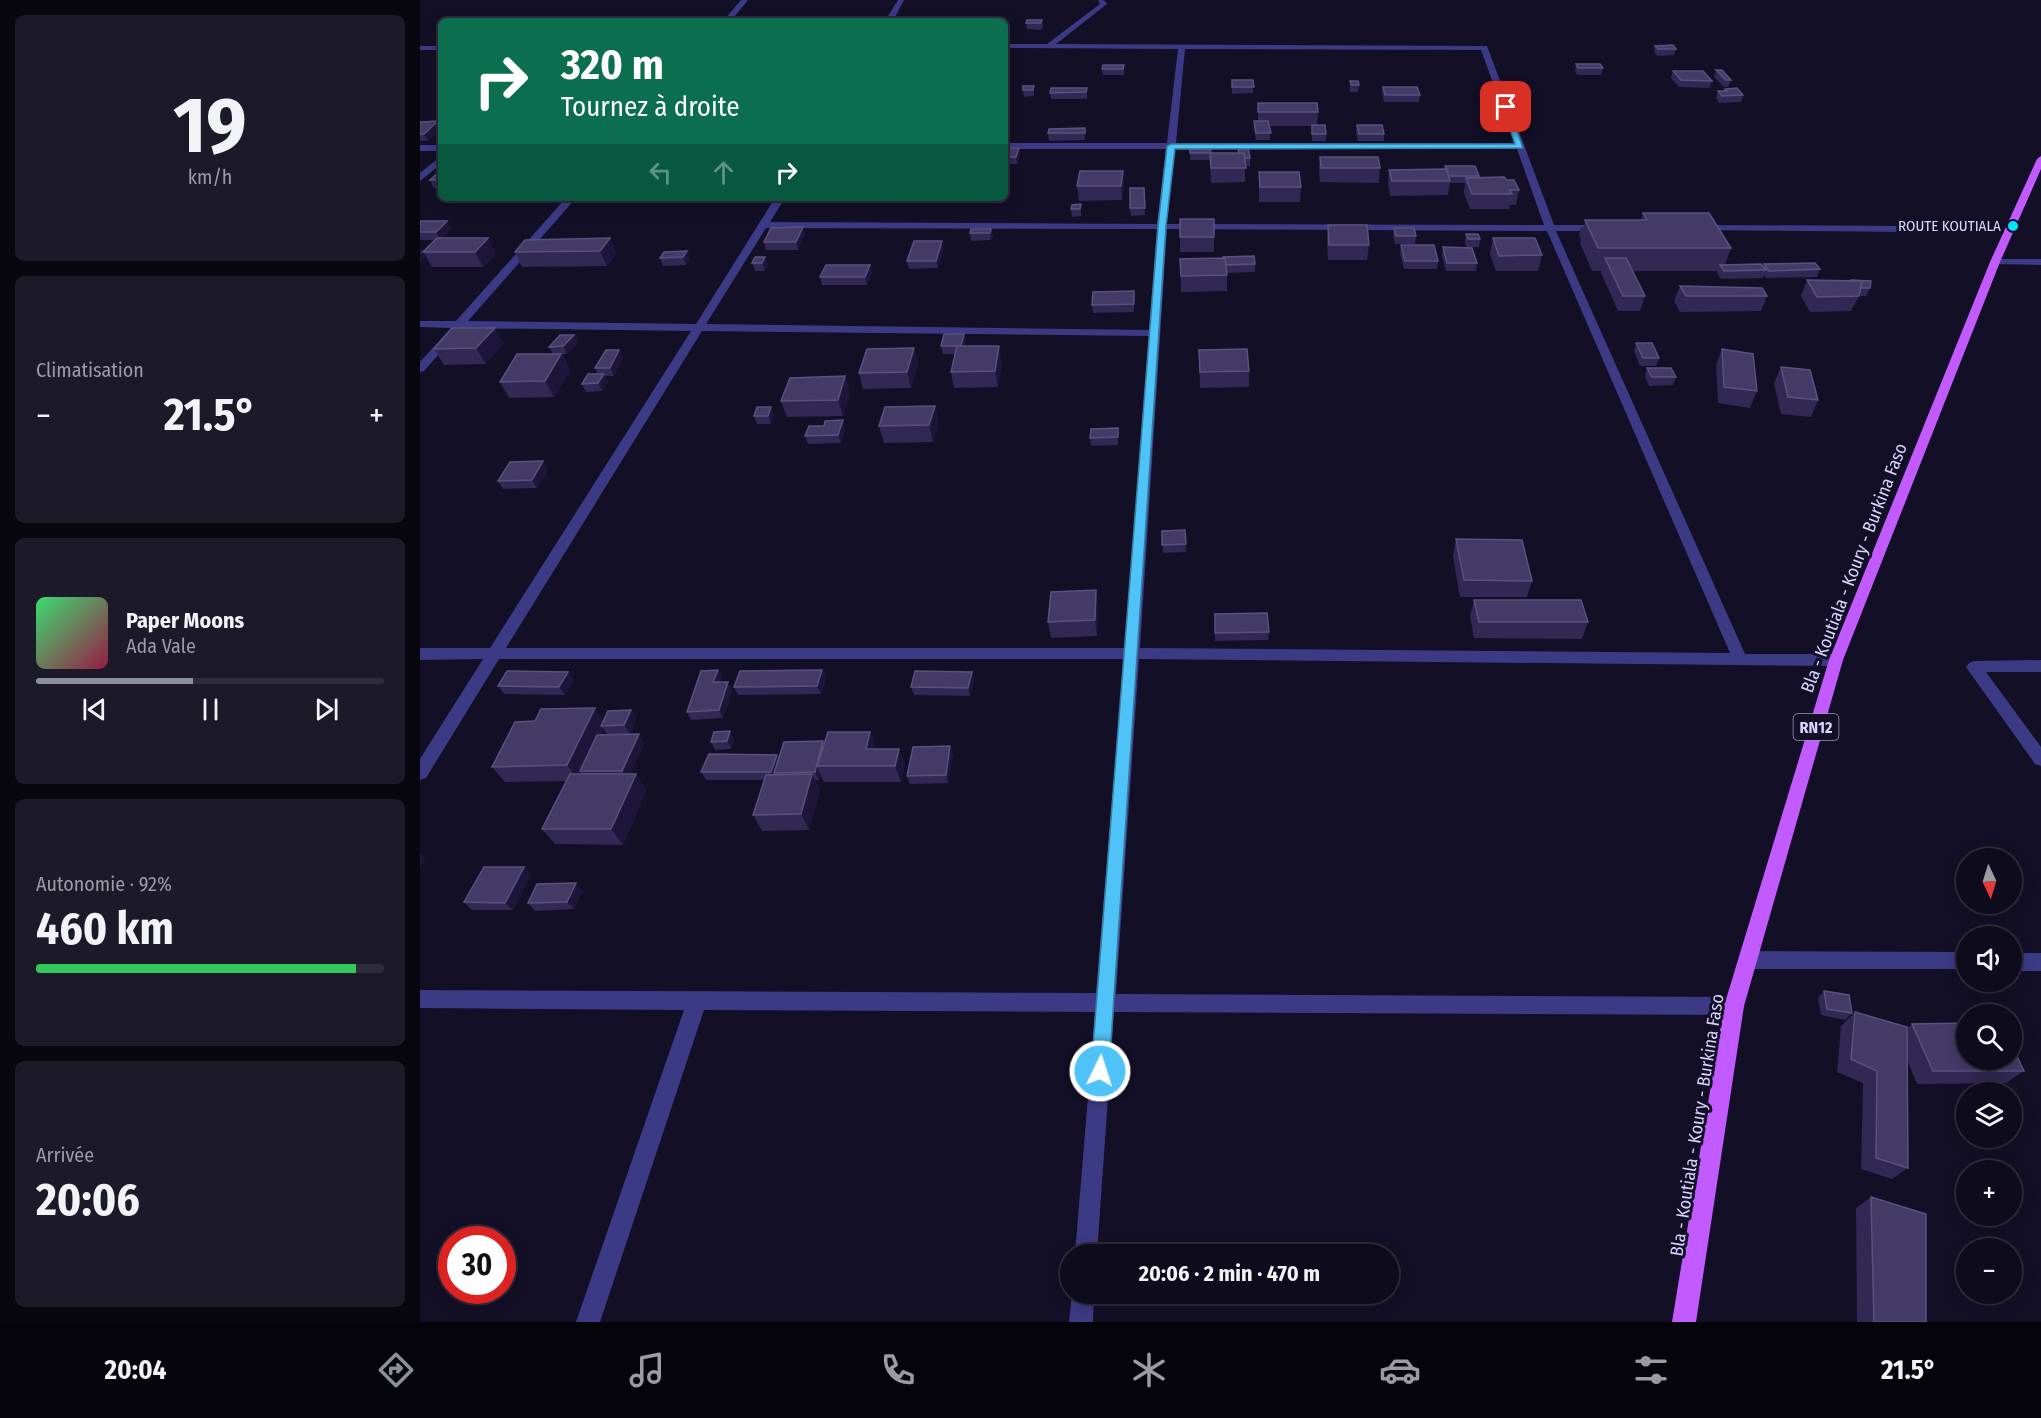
<!DOCTYPE html>
<html lang="fr">
<head>
<meta charset="utf-8">
<style>
	:root { --surface:#0e0b1c; --page:#1c1929; --text:#f1f3f6; --muted:#9b9ba3; --line:#2e2b3b; --accent:#8c9099 }
	body { margin:0; font-family:"Fira Sans Condensed",sans-serif; background:var(--page); color:var(--text); height:100vh; display:flex; flex-direction:column; font-size:22px; white-space:nowrap }
	* { box-sizing:border-box; margin:0 }
	p { font-size:20px; color:var(--muted) }
	.icon { flex:none; width:33px; height:33px; fill:none; stroke:currentColor; stroke-width:2; stroke-linecap:round; stroke-linejoin:round }
	.map { position:relative; flex:1; overflow:hidden }
	.details { display:flex; flex-direction:column; gap:15px; padding:15px; background:#08060f; width:420px }
	.details>* { flex:none }
	.hud { position:absolute; left:18px; top:18px; width:570px; height:183px; border-radius:9px; box-shadow:0 3px 15px #0003,0 0 0 2px var(--line); background:#0b6e4f; color:#fff; overflow:hidden }
	.needle { width:39px; rotate:176deg }
	.fabs { position:absolute; left:1536px; top:848px; display:grid; gap:12px }
	.fabs a { display:grid; place-items:center; width:66px; height:66px; border-radius:50%; background:var(--surface); box-shadow:0 3px 15px #0003,0 0 0 2px var(--line); font-size:30px }
	.speed { position:absolute; left:18px; top:1226px; display:flex; gap:12px; font-size:30px; font-weight:700; text-align:center }
	.speed>* { display:grid; place-content:center; width:78px; height:78px; border-radius:50%; background:var(--surface); box-shadow:0 3px 15px #0003,0 0 0 2px var(--line); line-height:1 }
	.speed .limit { border:9px solid #d22; background:#fff; color:#111 }
	.pin { position:absolute; display:grid; place-items:center; width:51px; height:51px; color:#fff; margin:-26px; border-radius:12px; box-shadow:0 3px 9px #0006 }
	.me { position:absolute; width:66px; margin:-33px; rotate:4deg; stroke-linejoin:round; filter:drop-shadow(0 0 4px #0008) }
	.turn { display:flex; align-items:center; gap:21px; height:126px; padding:0 24px; font-size:27px }
	.turn .icon { width:78px; height:78px; stroke-width:2.5 }
	.turn b { display:block; font-size:42px; line-height:51px }
	.lanes { display:flex; align-items:center; height:57px; padding:0 24px; background:#0003; justify-content:center; gap:30px; direction:ltr }
	.lanes .off { opacity:.35 }
	.big { font-size:45px; font-weight:700; line-height:1.1 }
	.details .card { flex:1; display:flex; flex-direction:column; justify-content:center; gap:9px; min-width:0; padding:0 21px; border-radius:9px; background:var(--page) }
	.details .dial { align-items:center; gap:0 }
	.dial b { font-size:78px; line-height:1 }
	.song { display:flex; align-items:center; gap:18px }
	.cover { width:72px; height:72px; border-radius:9px; background:linear-gradient(135deg,hsl(140 70% 55%),hsl(340 70% 35%)) }
	.played { height:6px; border-radius:3px; background:linear-gradient(90deg,var(--accent) 45%,var(--line) 45%) }
	.keys { display:flex; justify-content:space-around; direction:ltr }
	.heat { display:flex; justify-content:space-between; align-items:center; font-size:33px; direction:ltr }
	.charge { height:9px; border-radius:4px; background:linear-gradient(90deg,#34c759 92%,var(--line) 0) }
	.trip { position:absolute; left:640px; top:1244px; width:339px; height:60px; border-radius:30px; background:var(--surface); box-shadow:0 3px 15px #0003,0 0 0 2px var(--line); font-weight:700; line-height:60px; text-align:center }
	.tabs { display:flex; height:96px; justify-content:space-around; align-items:center; background:#06040b; color:var(--muted) }
	.tabs .icon { width:42px; height:42px }
	.tabs .current { color:var(--accent) }
	.tabs b { font-size:27px; color:var(--text) }
	main { display:flex; flex:1; min-height:0 }
	.map>svg:first-child { display:block }
</style>
</head>
<body>
<main>
<section class="details">
<div class="card dial"><b>19</b><p>km/h</p></div>
<div class="card"><p>Climatisation</p>
<div class="heat"><a>−</a><b class="big">21.5°</b><a>+</a></div>
</div>
<div class="card">
<div class="song"><i class="cover"></i><div><b>Paper Moons</b><p>Ada Vale</p></div></div>
<div class="played"></div>
<div class="keys"><svg class="icon" aria-label="previous" viewBox="0 0 24 24"><path d="M18 5L8 12l10 7zM5 5v14"/></svg><svg class="icon" aria-label="pause" viewBox="0 0 24 24"><path d="M8 5v14M16 5v14"/></svg><svg class="icon" aria-label="next" viewBox="0 0 24 24"><path d="M6 5l10 7-10 7zM19 5v14"/></svg></div>
</div>
<div class="card"><p>Autonomie · 92%</p><b class="big">460 km</b><div class="charge"></div></div>
<div class="card"><p>Arrivée</p><b class="big">20:06</b></div>
</section>
<div class="map">
<svg width="1621" height="1322" viewBox="0 0 1621 1322">
	<rect width="100%" height="100%" fill="#130f26"/>
	<g fill="none" stroke-linecap="round" stroke-linejoin="round">
		<path fill="#3d3a85" fill-rule="evenodd" d="M321,0H328L311,21H303Z
			M478,0H484L473,21H465Z
			M678,0H684L687,4L636,44L1067,46L1134,225H1180L1185,228L1180,231H1136L1325,654H1416L1421,656L1423,660L1421,664L1416,666L719,659L696,994L1314,997L1321,999L1324,1006L1321,1013L1314,1015L694,1012L677,1254H655L675,1012L284,1010L180,1322H156L264,1010L0,1008V990L676,993L704,659H79L6,778L0,780V759L63,659L0,660V648H70L271,331L42,328L4,371L0,372V362L31,328L0,327V321H36L146,198H156L48,321L276,324L355,198H365L350,222L737,224L746,149H585V143H747L758,49L585,48V44H627L680,4ZM765,49L1061,50L1095,143H756ZM755,149H1097L1124,225L747,224ZM346,228L737,229L729,330L286,324ZM747,229L1127,231L1310,653L720,648ZM282,331L729,336L705,648H86Z
			M0,46H21V50H0Z
			M0,145H21V151H0Z
			M21,156V164L0,181V173Z
			M1279,225L1494,226L1499,229L1494,232L1276,230V226Z
			M1575,259H1621V265L1571,264V260Z
			M1621,660V672H1566L1621,747V766L1615,764L1546,667L1549,663L1554,661Z
			M1328,951L1546,952V969H1328L1321,966L1319,960L1321,954Z
			M1592,953H1621V971H1592Z
			M652,1293H674L673,1322H649Z"/>
		<path fill="#c25bff" fill-rule="evenodd" d="M1621,156V169L1580,262L1423,660L1324,1006L1276,1322H1252L1304,1006L1409,660L1570,262L1617,159Z"/>
	</g>
	<path fill="#312854" d="M622,20L623,26L622,30L607,29L606,23Z
		M1235,46L1256,49L1254,55L1237,56L1234,52Z
		M1156,64L1183,68L1181,75H1157L1155,71Z
		M704,65V75H683L682,69Z
		M1296,70L1311,80L1308,87H1304L1294,77Z
		M1253,71L1292,81L1290,88L1259,87L1251,78Z
		M812,80H833V93L812,94Z
		M930,81L939,85L938,92H930Z
		M614,86V96L604,97L603,90Z
		M963,87L1000,95L999,102H964L962,93Z
		M667,88V99H631L630,93Z
		M1305,89L1323,95L1321,102L1299,103L1296,98L1298,91H1304Z
		M838,103L898,112L897,125L906,134V141H892V126H849L850,140H836L834,128V121H838Z
		M18,121L21,129L8,141H0V122Z
		M937,125L964,134V141H938L936,132Z
		M665,128V140L629,141L628,133Z
		M770,147H790L791,153H818V148L830,158V166H825V182L791,183L790,160H770Z
		M585,148H599L600,155L597,164H585Z
		M900,157L960,168L959,183L900,182L899,171Z
		M1025,166L1059,176V178L1087,180L1099,190L1096,205H1090L1089,209H1050L1044,193L1045,183H1030L1028,195L970,196L968,184L969,170L1025,169Z
		M21,170V188H14L10,180Z
		M703,171L704,186L702,200L659,201L657,186Z
		M839,172L881,187L880,202H839Z
		M724,188L725,215L711,216L710,208Z
		M36,198H115L112,202H66L64,199L62,201H38Z
		M212,198H239L213,199Z
		M661,204V216L652,217L651,209Z
		M1223,213L1311,248L1305,265L1343,267L1344,264L1400,269L1397,277L1346,278L1344,275L1343,278L1301,279L1297,273L1298,271H1212L1225,296L1220,311H1198L1181,273V271H1172L1160,243L1161,239L1159,235L1161,227H1164L1165,220H1221Z
		M794,219V252H760V237Z
		M0,221H27L31,228L22,238L76,254L63,267H12L3,252L16,240H0Z
		M908,225L949,245L947,260H908L907,240Z
		M974,228L996,236L995,244H975L973,236Z
		M571,229L573,236L571,240L551,241L550,233Z
		M1046,234L1060,239L1059,247H1046L1045,242Z
		M385,235L378,250H346L344,242Z
		M190,238L196,254L187,266L102,267L95,252Z
		M1073,238L1122,255L1118,271H1076L1070,254Z
		M981,245L1018,261L1017,269H984L980,253Z
		M1023,247L1057,263L1056,271H1026L1022,255Z
		M524,248L518,268L489,269L487,261Z
		M267,251L270,259L266,265L243,266L240,258Z
		M345,257L348,265L345,271H335L332,263Z
		M760,259L835,264V272L807,273V291L761,292Z
		M452,272L447,285H402L400,277Z
		M1387,280L1450,288L1446,296H1439L1431,311L1390,312L1381,296Z
		M1260,286L1347,296L1341,311L1260,312L1254,301Z
		M714,299V312L673,313L672,305Z
		M544,334L546,342L545,346L582,362L578,387L534,388L531,372L535,354H523L521,346Z
		M154,335L158,343L147,354H142L150,370L134,397L89,398L80,382L133,354L129,347Z
		M84,343L66,364L24,365L14,349Z
		M1216,343L1239,358L1236,366H1220L1214,351Z
		M494,348L498,364L491,388L443,389L439,373Z
		M1302,349L1337,391L1330,408L1298,403L1296,365Z
		M199,350L203,358L194,376H185L188,382L182,391L166,392L162,384L178,374L175,368Z
		M779,350L829,371V387L780,388Z
		M1361,367L1398,400L1391,417L1361,414L1354,383Z
		M1227,368L1256,377L1253,385L1229,386L1225,376Z
		M425,376L430,393L423,416L367,417L361,401Z
		M515,406L518,422L513,442L464,443L459,426Z
		M354,415L351,424H337L334,416Z
		M404,426L425,428L421,443L388,444L385,436Z
		M698,437V445L671,446L670,438Z
		M128,470L117,488L83,489L78,481Z
		M765,530L766,552L743,553L742,531Z
		M1036,539L1112,581L1107,597H1040L1033,556Z
		M1054,600L1168,622L1162,639L1054,638L1050,616Z
		M678,606L677,636L631,638L628,622Z
		M795,614L849,632L848,640L795,641Z
		M298,670L302,678L301,682L312,690L303,718L271,720L267,712Z
		M402,670L406,678L401,694L318,695L314,687Z
		M148,672L154,680L145,695L84,694L78,686Z
		M552,672L554,680L550,696L494,695L491,687Z
		M211,710L216,718L210,734H187L183,729L181,735L224,743L210,774L227,789L203,845L135,844L122,829L146,781L85,782L72,767Z
		M310,731L314,739L311,749L295,750L291,742Z
		M450,732L456,749H479L485,765L481,782H404L400,774L399,780H395L400,790L389,830L342,831L333,815L345,780H286L281,772L357,755L359,758L403,741L404,743Z
		M533,754L528,783L490,784L487,776Z
		M104,867L111,874L93,910H52L44,902Z
		M163,890L154,909L115,911L108,903Z
		M1404,991L1432,1013L1425,1020L1401,1015L1398,998Z
		M1435,1012L1487,1028L1492,1024L1604,1071L1586,1083L1497,1084L1488,1062V1168L1472,1179L1441,1169L1443,1083L1417,1072L1421,1026Z
		M1451,1197L1506,1322H1437L1436,1208Z"/>
	<path fill="#1d163a" d="M18,121L21,129L8,141L4,134Z
		M599,148L600,155L597,164L596,157Z
		M703,171L704,186L702,200L701,186Z
		M110,198H115L112,202Z
		M27,221L31,228L20,240L16,232Z
		M383,227L385,235L378,250L376,242Z
		M571,229L573,236L571,240L570,233Z
		M68,238L76,254L63,267L55,252Z
		M190,238L196,254L187,266L180,251Z
		M522,241L524,248L518,268L516,261Z
		M1,248L6,256L0,262V250Z
		M267,251L270,259L266,265L263,257Z
		M345,257L348,265L345,271L342,263Z
		M450,265L452,272L447,285L445,277Z
		M75,328L84,343L66,364L56,348Z
		M544,334L546,342L543,354L541,346Z
		M154,335L158,343L147,354L143,346Z
		M579,346L582,362L578,387L575,371Z
		M494,348L498,364L491,388L487,372Z
		M199,350L203,358L194,376L190,368Z
		M141,354L150,370L134,397L125,381Z
		M184,374L188,382L182,391L178,383Z
		M425,376L430,393L423,416L418,400Z
		M515,406L518,422L513,442L509,425Z
		M351,407L354,415L351,424L348,416Z
		M423,420L425,428L421,443L418,435Z
		M123,461L128,470L117,488L112,480Z
		M676,590L678,606L677,636L675,620Z
		M298,670L302,678L298,691L293,682Z
		M402,670L406,678L401,694L397,686Z
		M148,672L154,680L145,695L139,687Z
		M552,672L554,680L550,696L548,688Z
		M308,682L312,690L303,718L299,710Z
		M175,708L186,724L181,726L183,729L164,771H160L162,774L159,781L147,765Z
		M211,710L216,718L210,734L204,725Z
		M310,731L314,739L311,749L307,741Z
		M450,732L456,748L452,765L446,749Z
		M219,734L224,743L208,779L202,771Z
		M403,741L407,749L397,766L400,774L399,780L395,772Z
		M530,746L533,754L528,783L526,775Z
		M479,749L485,765L481,782L475,766Z
		M357,755L361,763L354,773L356,777L355,780L351,772Z
		M216,774L227,789L203,845L191,829Z
		M392,774L400,790L389,830L381,814Z
		M0,853L6,858L0,868Z
		M104,867L111,874L93,910L85,903Z
		M156,883L163,890L154,909L147,902Z"/>
	<path fill="#433a66" stroke="#5a527e" stroke-width="1.5" d="M607,20H622L621,23H606Z
		M1253,45L1256,49H1238L1235,46Z
		M1156,64H1180L1183,68H1158Z
		M683,65H704L703,69H682Z
		M1296,70H1302L1311,80H1306Z
		M1253,71H1283L1292,81L1261,80Z
		M812,80H833L834,87H812Z
		M930,81H938L939,85H931Z
		M603,86H614L613,90H603Z
		M963,87H997L1000,95H965Z
		M631,88H667L666,92L630,93Z
		M1317,88L1323,95L1302,96L1298,91H1307L1305,89Z
		M838,103H897L898,112H838Z
		M18,121L4,134H0V122Z
		M834,121H848L851,133H836Z
		M892,125H905L906,134H892Z
		M937,125H962L964,134H939Z
		M665,128V133H628L629,129Z
		M770,147H790L791,153H770Z
		M828,147L830,158H825L824,153H819L818,148Z
		M585,148H599L596,157H585Z
		M790,153H824L826,168H791Z
		M900,157H958L960,168H901Z
		M1025,166H1055L1059,176H1029Z
		M1027,169L1030,181H972L969,170Z
		M21,170V180H10Z
		M660,171H703L701,186H657Z
		M839,172H879L881,187H840Z
		M1084,177L1087,180H1094L1099,190H1090L1092,194H1052L1046,178Z
		M710,188H724L725,208H710Z
		M661,204L660,209H651L652,205Z
		M1223,213H1289L1311,248H1178L1165,220H1227Z
		M760,219H794V237H760Z
		M0,221H27L16,232H0Z
		M908,225H947L949,245H909Z
		M383,227L376,242H344L351,228Z
		M974,228H994L996,236H976Z
		M551,229H571L570,233H550Z
		M1046,234H1058L1060,239H1048Z
		M17,238H68L55,252H3Z
		M190,238L180,251L95,252L105,240Z
		M1073,238H1115L1122,255L1079,256Z
		M494,241H522L516,261H487Z
		M981,245H1014L1018,261H985Z
		M1023,247L1052,248L1057,263H1027Z
		M267,251L263,257L240,258L244,252Z
		M834,256L835,264L806,265L805,258H803V257Z
		M335,257H345L342,263H332Z
		M805,258L807,275L761,276L760,259Z
		M1185,258H1206L1225,296H1203Z
		M1395,263L1400,269L1349,271L1344,264Z
		M1341,264L1346,270L1304,271L1300,265Z
		M406,265H450L445,277H400Z
		M1387,280L1442,281L1439,296L1397,297Z
		M1431,280L1451,281L1450,288H1441L1442,281H1431Z
		M1260,286L1342,288L1347,296H1266Z
		M714,291V304L672,305L673,292Z
		M32,328H75L56,348L14,349Z
		M524,334H544L541,346H521Z
		M140,335H154L143,346L129,347Z
		M1216,343H1232L1239,358H1223Z
		M537,346H579L575,371L531,372Z
		M494,348L487,372L439,373L447,349Z
		M827,349L829,371L780,372L779,350Z
		M1302,349L1333,354L1337,391L1304,387Z
		M186,350H199L190,368H175Z
		M97,354H141L125,381L80,382Z
		M1361,367L1390,370L1398,400L1368,397Z
		M1227,368H1251L1256,377H1232Z
		M168,374H184L178,383L162,384Z
		M425,376L418,400L361,401L370,378Z
		M515,406L509,425L459,426L465,407Z
		M337,407H351L348,416H334Z
		M423,420L418,435L385,436L389,426H404L405,421Z
		M698,428V437L670,438L671,429Z
		M123,461L112,480L78,481L90,462Z
		M765,530L766,544L742,545V531Z
		M1036,539L1102,540L1112,581L1044,580Z
		M676,590L675,620L628,622L631,592Z
		M1054,600H1161L1168,622H1059Z
		M847,613L849,632L795,633V614Z
		M298,670L293,682H308L299,710L267,712L281,671Z
		M402,670L397,686L314,687L320,671Z
		M87,671L148,672L139,687L78,686Z
		M495,671L552,672L548,688L491,687Z
		M175,708L147,765L72,767L95,722L115,721L121,709Z
		M211,710L204,725L181,726L188,711Z
		M310,731L307,741L291,742L294,732Z
		M408,732H450L446,749H479L475,766H397Z
		M219,734L202,771H160L177,735Z
		M403,741L395,772L354,773L364,742Z
		M530,746L526,775L487,776L493,747Z
		M289,754L357,755L351,772H281Z
		M150,774H216L191,829H122Z
		M392,774L381,814L333,815L346,775Z
		M64,867H104L85,903L44,902Z
		M156,883L147,902L108,903L117,884Z
		M1404,991L1429,995L1432,1013L1407,1009Z
		M1435,1012L1487,1027L1488,1168L1456,1158L1457,1071L1431,1059Z
		M1546,1023V1059H1592V1046L1604,1071H1513L1492,1024Z
		M1451,1197L1506,1214V1322H1454Z"/>
	<path fill="#4fc3f7" stroke="#337fa1" stroke-width="1.5" d="M1086,105L1089,107L1103,148L755,149L746,226L689,1071L687,1078L680,1081L674,1078L671,1071L738,226L747,146L751,144H1095L1082,107Z"/>
	<circle fill="#00e5ff" stroke="#130f26" stroke-width="2" cx="1593" cy="226" r="6"/>
	<g text-anchor="middle" dominant-baseline="central" stroke-width="6" stroke-linejoin="round" paint-order="stroke">
		<g font-size="15" fill="#d9d4ff" stroke="#130f26" text-anchor="end">
			<text x="1581" y="226">ROUTE KOUTIALA</text>
		</g>
		<rect fill="#130f26" stroke="#9e99be" stroke-width="1.5" x="1373.5" y="714" width="45" height="26" rx="4.5"/>
		<g font-size="16" font-weight="bold" fill="#d9d4ff">
			<text x="1396" y="727">RN12</text>
		</g>
		<g font-size="18" fill="#d9d4ff" stroke="#130f26">
			<text transform="translate(1434 568) rotate(-69)">Bla - Koutiala - Koury - Burkina Faso</text>
			<text transform="translate(1277 1125) rotate(-81)">Bla - Koutiala - Koury - Burkina Faso</text>
		</g>
	</g>
</svg>
<div class="fabs">
<a><svg class="needle" viewBox="-14 -14 28 28"><path d="M0-13l5 13h-10z" fill="#e53935"/><path d="M0 13l5-13h-10z" fill="#9b9ba3"/></svg></a>
<a><svg class="icon" aria-label="sound" viewBox="0 0 24 24"><path d="M4 9h4l5-4v14l-5-4H4zM17 9q2 3 0 6"/></svg></a>
<a><svg class="icon" aria-label="search" viewBox="0 0 24 24"><circle cx="10" cy="10" r="6"/><path d="M15 15l6 6"/></svg></a>
<a><svg class="icon" aria-label="layers" viewBox="0 0 24 24"><path d="M12 4l9 5-9 5-9-5zM3 14l9 5 9-5"/></svg></a>
<a>+</a>
<a>−</a>
</div>
<div class="speed"><div class="limit">30</div></div>
<div class="pin" style="left:1086px;top:107px;background:#d93025"><svg class="icon" aria-label="arrive" viewBox="0 0 24 24"><path d="M6 21V4h12l-3 4 3 4H6"/></svg></div>
<svg class="me" style="left:680px;top:1071px" viewBox="-20 -20 40 40"><circle r="17" fill="#4fc3f7" stroke="#fff" stroke-width="3"/><path d="M0-11L8 9 0 5-8 9z" fill="#fff"/></svg>
<div class="trip">20:06 · 2 min · 470 m</div>
<div class="hud">
<div class="turn"><svg class="icon" aria-label="right" viewBox="0 0 24 24"><path d="M7 20v-9h11M14 6l5 5-5 5"/></svg><div><b>320 m</b>Tournez à droite</div></div>
<div class="lanes"><svg class="icon off" aria-label="left" viewBox="0 0 24 24"><path d="M17 20v-9H6M10 6l-5 5 5 5"/></svg><svg class="icon off" aria-label="ahead" viewBox="0 0 24 24"><path d="M12 20V5M6 11l6-6 6 6"/></svg><svg class="icon" aria-label="right" viewBox="0 0 24 24"><path d="M7 20v-9h11M14 6l5 5-5 5"/></svg></div>
</div>
</div>
</main>
<nav class="tabs">
<b>20:04</b>
<svg class="icon current" aria-label="directions" viewBox="0 0 24 24"><path d="M12 3l9 9-9 9-9-9zM9 14v-3h6M13 9l2 2-2 2"/></svg>
<svg class="icon" aria-label="music" viewBox="0 0 24 24"><path d="M9 18V5l10-2v13"/><circle cx="6" cy="18" r="3"/><circle cx="16" cy="16" r="3"/></svg>
<svg class="icon" aria-label="phone" viewBox="0 0 24 24"><path d="M5 4h4l2 5-3 2q2 4 5 5l2-3 5 2v4C11 20 4 13 5 4z"/></svg>
<svg class="icon" aria-label="climate" viewBox="0 0 24 24"><path d="M12 3v18M4 7l16 10M4 17L20 7"/></svg>
<svg class="icon" aria-label="car" viewBox="0 0 24 24"><path d="M5 17H2v-5l4-1 3-4h7l3 4 3 1v5h-3M9 17h6M6 11h13"/><circle cx="7" cy="17" r="2"/><circle cx="17" cy="17" r="2"/></svg>
<svg class="icon" aria-label="filters" viewBox="0 0 24 24"><path d="M4 7h16M4 17h16"/><circle cx="9" cy="7" r="2"/><circle cx="15" cy="17" r="2"/></svg>
<b>21.5°</b>
</nav>
</body>
</html>
